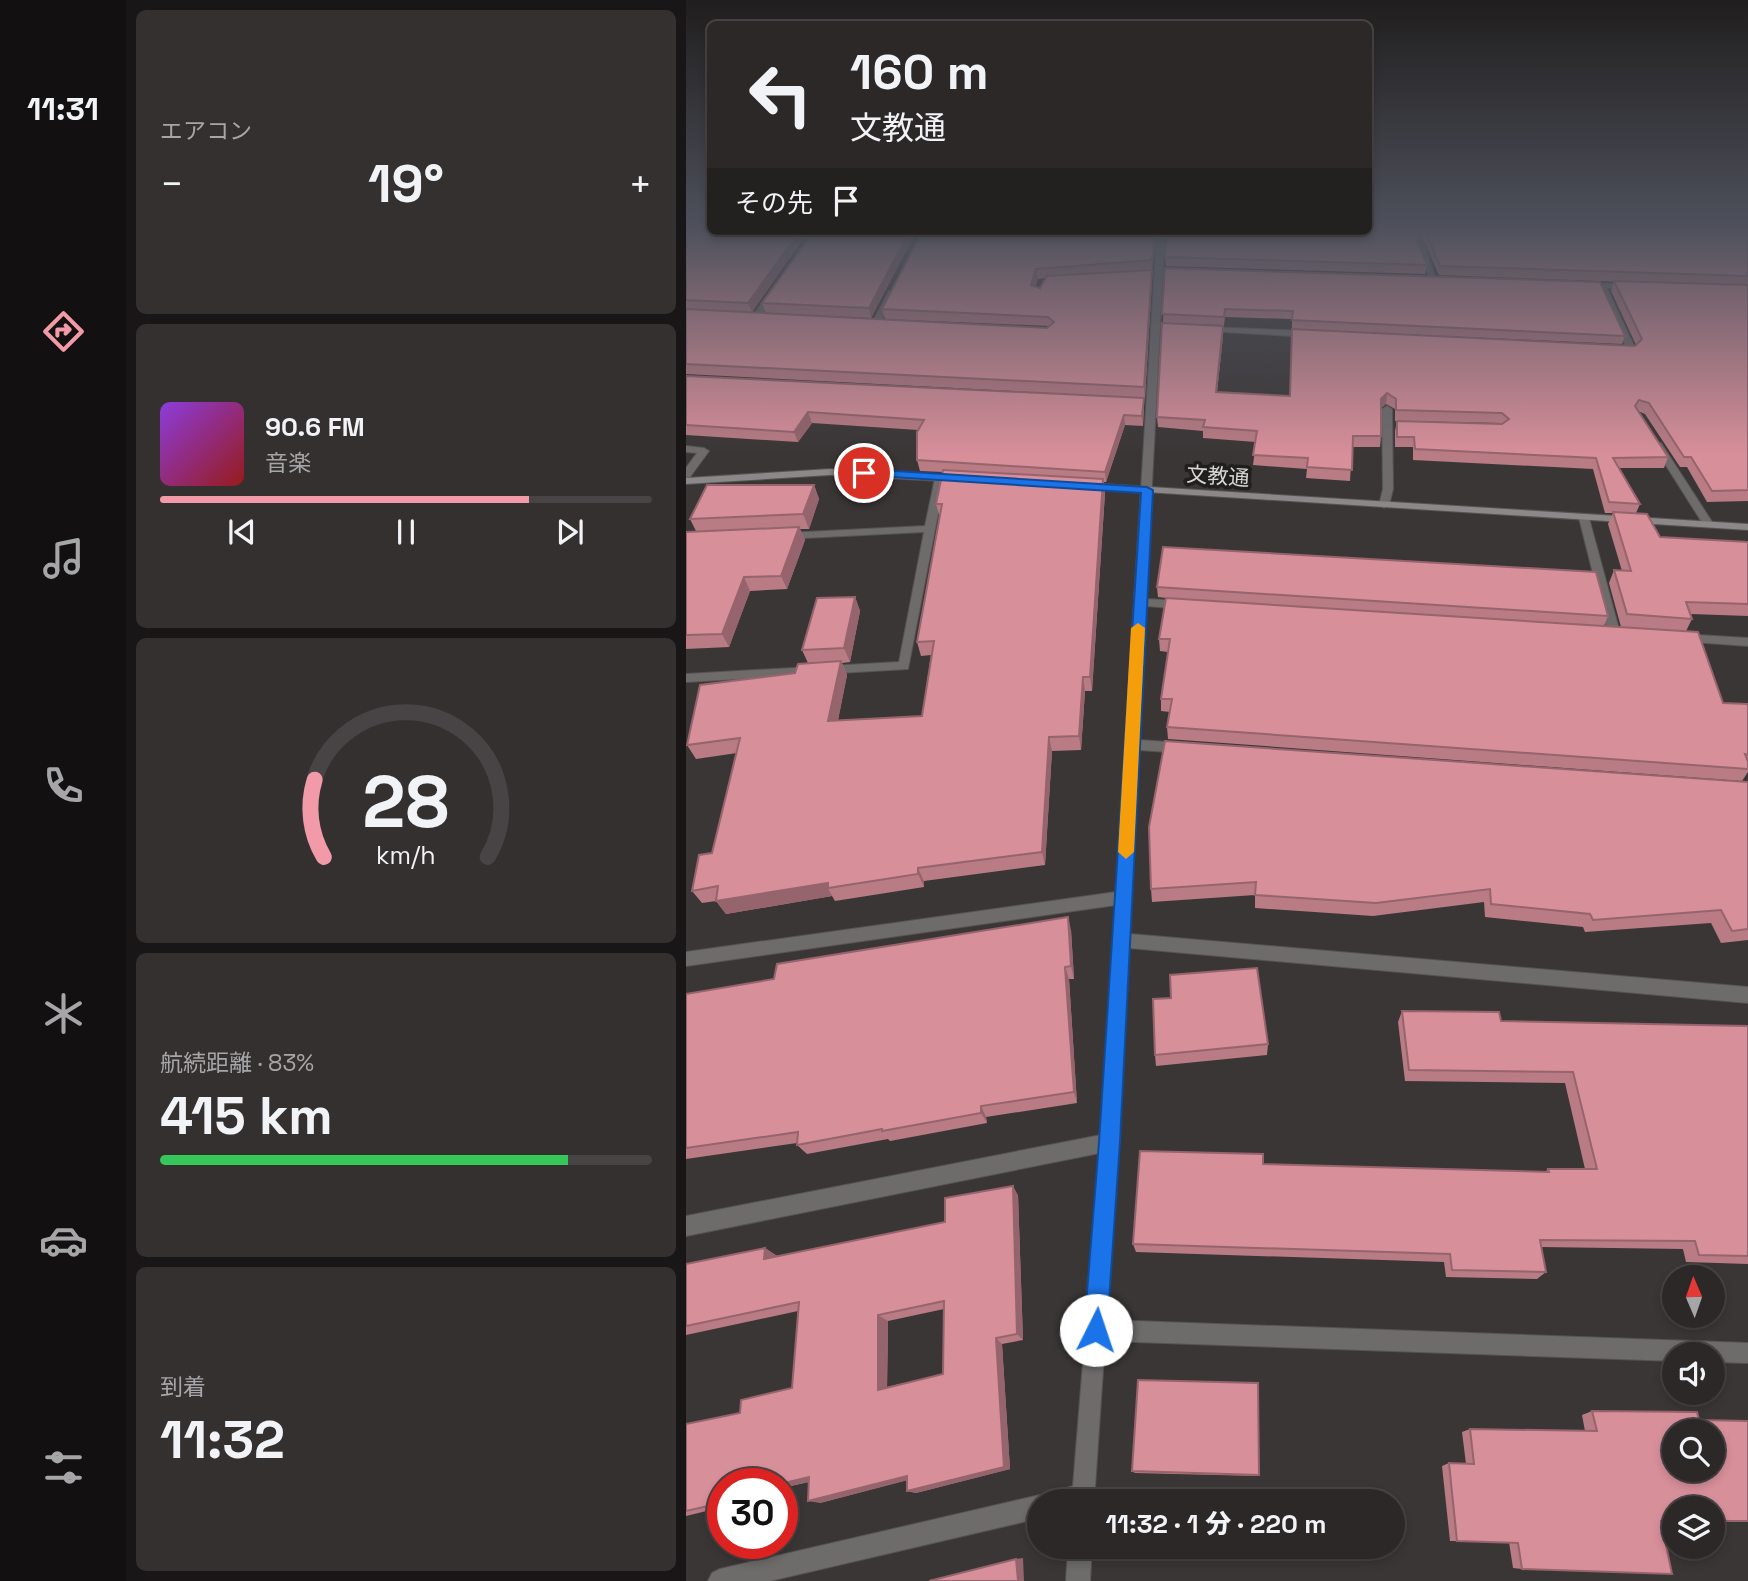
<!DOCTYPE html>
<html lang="ja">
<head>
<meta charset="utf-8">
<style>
	:root { --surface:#2c2828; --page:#343030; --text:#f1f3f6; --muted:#a6a6a8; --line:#484445; --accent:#f39aa8 }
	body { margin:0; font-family:"Space Grotesk","Noto Sans JP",sans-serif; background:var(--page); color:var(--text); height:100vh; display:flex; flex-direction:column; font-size:26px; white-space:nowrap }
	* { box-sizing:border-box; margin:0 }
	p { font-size:23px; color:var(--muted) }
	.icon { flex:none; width:38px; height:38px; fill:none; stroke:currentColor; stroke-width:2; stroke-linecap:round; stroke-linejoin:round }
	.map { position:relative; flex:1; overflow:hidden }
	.panel { display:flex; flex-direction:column; gap:10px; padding:10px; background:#181616; width:560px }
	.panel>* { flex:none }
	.top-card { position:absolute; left:21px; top:21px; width:665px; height:214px; border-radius:10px; box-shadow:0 4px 10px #0003,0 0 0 2px var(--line); background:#2c2828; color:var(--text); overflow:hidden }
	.needle { width:46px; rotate:358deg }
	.buttons { position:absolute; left:976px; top:1265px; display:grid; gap:14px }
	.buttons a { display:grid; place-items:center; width:63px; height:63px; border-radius:50%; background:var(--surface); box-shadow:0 4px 10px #0003,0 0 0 2px var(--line); font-size:35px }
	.speed { position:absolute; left:21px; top:1468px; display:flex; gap:14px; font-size:35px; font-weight:700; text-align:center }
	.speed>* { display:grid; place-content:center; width:91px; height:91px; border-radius:50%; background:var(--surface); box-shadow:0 4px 10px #0003,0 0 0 2px var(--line); line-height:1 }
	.speed .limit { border:10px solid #d22; background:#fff; color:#111 }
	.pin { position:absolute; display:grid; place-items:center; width:60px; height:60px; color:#fff; margin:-30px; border:4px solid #fff; border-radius:50%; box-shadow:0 2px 7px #0007 }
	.me { position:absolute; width:77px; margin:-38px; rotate:4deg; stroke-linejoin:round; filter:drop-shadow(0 0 5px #0008) }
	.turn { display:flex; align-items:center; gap:24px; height:147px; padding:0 28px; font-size:32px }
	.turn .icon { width:91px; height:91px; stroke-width:2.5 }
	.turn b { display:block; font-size:49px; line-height:60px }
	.then { display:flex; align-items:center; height:66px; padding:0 28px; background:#0003; gap:14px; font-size:26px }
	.big { font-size:52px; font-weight:800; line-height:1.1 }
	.panel .widget { flex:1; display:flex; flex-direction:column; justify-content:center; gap:10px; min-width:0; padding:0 24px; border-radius:10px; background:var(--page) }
	.panel .dial { align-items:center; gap:0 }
	.dial svg { height:182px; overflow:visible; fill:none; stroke:var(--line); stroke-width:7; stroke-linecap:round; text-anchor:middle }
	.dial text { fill:var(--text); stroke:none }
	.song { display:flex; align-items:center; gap:21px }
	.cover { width:84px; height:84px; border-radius:10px; background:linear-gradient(135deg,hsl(270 70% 55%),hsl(0 70% 35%)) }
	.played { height:7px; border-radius:4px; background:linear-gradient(90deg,var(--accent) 75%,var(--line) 75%) }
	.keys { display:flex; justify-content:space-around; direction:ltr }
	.heat { display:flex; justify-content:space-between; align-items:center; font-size:38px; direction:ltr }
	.charge { height:10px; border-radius:5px; background:linear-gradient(90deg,#34c759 83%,var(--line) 0) }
	.trip { position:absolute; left:341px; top:1489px; width:378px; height:70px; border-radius:35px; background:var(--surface); box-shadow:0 4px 10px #0003,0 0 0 2px var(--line); font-weight:800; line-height:70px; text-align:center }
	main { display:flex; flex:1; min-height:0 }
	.dock { display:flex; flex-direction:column; width:126px; justify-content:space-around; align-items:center; background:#121010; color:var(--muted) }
	.dock .icon { width:49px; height:49px }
	.dock .selected { color:var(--accent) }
	.dock b { font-size:32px; color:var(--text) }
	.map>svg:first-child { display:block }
</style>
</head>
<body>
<main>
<nav class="dock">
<b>11:31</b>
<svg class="icon selected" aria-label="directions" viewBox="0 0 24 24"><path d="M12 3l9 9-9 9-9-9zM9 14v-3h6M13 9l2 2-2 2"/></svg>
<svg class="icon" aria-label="music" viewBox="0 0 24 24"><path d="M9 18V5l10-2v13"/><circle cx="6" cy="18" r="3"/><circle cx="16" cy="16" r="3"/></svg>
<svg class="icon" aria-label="phone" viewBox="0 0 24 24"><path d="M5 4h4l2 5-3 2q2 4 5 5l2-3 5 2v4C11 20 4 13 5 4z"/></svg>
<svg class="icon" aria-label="climate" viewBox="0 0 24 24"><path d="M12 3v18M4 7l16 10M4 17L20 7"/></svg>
<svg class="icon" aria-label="car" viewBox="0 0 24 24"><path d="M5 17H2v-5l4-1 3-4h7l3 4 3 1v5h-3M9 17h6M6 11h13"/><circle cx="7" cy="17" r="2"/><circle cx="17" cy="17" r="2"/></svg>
<svg class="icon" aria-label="filters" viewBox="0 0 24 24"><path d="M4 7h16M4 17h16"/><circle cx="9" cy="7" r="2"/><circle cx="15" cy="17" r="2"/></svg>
</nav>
<section class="panel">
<div class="widget"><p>エアコン</p>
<div class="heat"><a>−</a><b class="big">19°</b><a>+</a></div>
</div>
<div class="widget">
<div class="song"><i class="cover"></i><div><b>90.6 FM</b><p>音楽</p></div></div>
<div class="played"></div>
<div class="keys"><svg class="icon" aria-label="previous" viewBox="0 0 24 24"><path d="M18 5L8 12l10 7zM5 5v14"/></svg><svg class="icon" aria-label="pause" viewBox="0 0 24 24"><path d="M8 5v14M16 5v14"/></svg><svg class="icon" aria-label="next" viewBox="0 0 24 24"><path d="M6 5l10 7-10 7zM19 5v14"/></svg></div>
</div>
<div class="widget dial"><svg viewBox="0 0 100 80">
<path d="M14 69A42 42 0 1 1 86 69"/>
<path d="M14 69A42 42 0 0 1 10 35" stroke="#f39aa8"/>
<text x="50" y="56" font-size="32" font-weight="700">28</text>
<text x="50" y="72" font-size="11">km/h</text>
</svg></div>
<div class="widget"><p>航続距離 · 83%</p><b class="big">415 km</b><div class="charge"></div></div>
<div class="widget"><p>到着</p><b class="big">11:32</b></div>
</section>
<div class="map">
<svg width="1062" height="1581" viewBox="0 0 1062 1581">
	<rect width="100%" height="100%" fill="#3b3636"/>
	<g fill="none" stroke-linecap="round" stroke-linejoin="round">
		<defs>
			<path id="lane" d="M969,443H975L1028,525L1027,527H1019L967,445Z"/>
			<path id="street" d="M471,232H479L460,599L498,601L504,605L498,609L460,606L453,740L496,743L503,748L496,753L453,750L444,934L1062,987V1003L443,948L433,1142L421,1320L1062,1343V1363L1027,1362V1354H989V1361L419,1341L408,1502H354V1518L84,1581H22L26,1573L34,1569L354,1495L361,1498L363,1494L387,1486L414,1153L0,1236V1216L415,1135L430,905L0,966V952L430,892Z
				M726,232H733L751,282L744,280Z
				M899,283L948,284L949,286L945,288H921L950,350L949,352L930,351V347H940L913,288L896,287L895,285Z
				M86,289L93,291L72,320H66L65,318Z
				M203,291L210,293L192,327H186L185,325Z
				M518,327L623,331L627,334L623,337L521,331H518Z
				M701,406L706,409L707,489L703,505L698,508L693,505L697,489L696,409Z
				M0,446L18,448L23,451L4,477L0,478V468L11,453L0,452Z
				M254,475L259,478L222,669L0,682V674L213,662L238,532L99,539L94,536L99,533L239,526L249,478Z
				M898,515L903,518L934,633L928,637L922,633L893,518Z
				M996,634L1062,638V646L992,641L990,638Z
				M382,1547H406L404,1581H380Z"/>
			<path id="secondary" d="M144,469L275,476L280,479L275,482L144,475L0,484V478Z
				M400,483L1062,524V530L396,488V484Z"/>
		</defs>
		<use href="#lane" stroke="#575353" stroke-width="2"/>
		<use href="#street" stroke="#575353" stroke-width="2"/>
		<use href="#secondary" stroke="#575353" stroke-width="2"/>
		<use href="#lane" fill="#6e6b6b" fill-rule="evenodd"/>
		<use href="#street" fill="#6e6b6b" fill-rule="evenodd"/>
		<use href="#secondary" fill="#8c8788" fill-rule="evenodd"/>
	</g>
	<path fill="#b97b84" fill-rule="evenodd" d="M0,232H122L66,312L361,328L363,326L199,319L196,309L236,232H471L466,270L440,272L466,280L459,398L0,374ZM359,278L354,288L349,286L352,279Z
		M230,232L185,318L80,313L76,303Z
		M734,232H1062V501L1021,502L1001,467H994L959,414L952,411L982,457L978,468H933L954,504L950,513L974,537L1062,542V616L1005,614L1006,619L1000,631L935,627L923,583L928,570L936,571L922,524L927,513H919L907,469L727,460V447H709V431L711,421H709V409L700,404L695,408V436L694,447H666L664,481L620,478L621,469L567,465L570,442L517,438V431L472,427L471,417L537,336L531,392L603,396L950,345L925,291L928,281L942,282L753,275ZM718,421L813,423L814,424Z
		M479,257L741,265L739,274L480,266Z
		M479,268L939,336L936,344L606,329V319L539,317L538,325L477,323Z
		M0,376L458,398L457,426L439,425L420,482H418L419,493L406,691H399L395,750L366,751L359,865L238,881V887L149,901L146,896L40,914L30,901L16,903L6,891L26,853L51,753L10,759L1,745L109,673L122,663L116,650L169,597L174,611L164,662L156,663L161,675L152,720L236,716L245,655L235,656L231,642L254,518L250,504L257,472L234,471L231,460L232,430L126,423L112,442L0,435Z
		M128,485L133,499L123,529H114L119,540L101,589L64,591L43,647L0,649V532L10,531L4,519Z
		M471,587L922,616L918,626L1037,703L1062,704V772L1056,781L482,739L481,727L484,712L475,711V699L482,652L474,651L473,639L480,598L472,597Z
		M1062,782V940L1035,943L1025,923L899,932L897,927L799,917L798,902L687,916L569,908V895L466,902L465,889Z
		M385,930L388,979H383L391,1103L300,1117L301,1123L204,1141L202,1139L121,1154L111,1145V1143L0,1159V994Z
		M485,998L582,1044L581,1055L470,1066L469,1055Z
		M716,1011L815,1021L1062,1026V1264L1000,1262L997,1249L855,1247L860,1272L851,1279L760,1277L758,1262L450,1252L447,1244L577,1164L859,1172L862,1169H899L879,1083L719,1081L712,1022Z
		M332,1195L337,1340L316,1344L324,1469L230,1493L221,1491V1480L134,1503L123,1482L96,1488V1484H37V1507L0,1516V1424L54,1413L106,1388L112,1311L0,1335V1264L79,1248L91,1256L259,1222ZM258,1309L257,1374L201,1387L202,1321Z
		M906,1411L975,1521L836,1569L827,1568L823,1542L764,1541L756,1466L763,1463L780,1464L776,1432L784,1429L899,1431L896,1415Z
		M446,1471L573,1475L572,1476L449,1473Z"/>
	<path fill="#96646c" d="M113,232H122L66,312L62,303Z
		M223,232H230L185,318L183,308Z
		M469,232H471L466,270V260Z
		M350,269L352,279L347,294L345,285Z
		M466,270V280L459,398L458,387Z
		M537,326V336L530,402V392Z
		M701,393L700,404L693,409L695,399Z
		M458,398V408L457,426L456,416Z
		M122,412L126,423L112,442L108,432Z
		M438,415L439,425L420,482L419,472Z
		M417,479L419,493L406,691L404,677Z
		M128,485L133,499L123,529L117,514Z
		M113,527L119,540L101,589L95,576Z
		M58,577L64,591L43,647L36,634Z
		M169,597L174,611L164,662L158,648Z
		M155,661L161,675L149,735L142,721Z
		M397,677L399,691L395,750L393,736Z
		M363,737L366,751L359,865L356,852Z
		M232,868L238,881V887L232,874Z
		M142,883V888L146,896L40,914L30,901Z
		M382,917L385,930L388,979L385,966Z
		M379,967L383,979L391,1103L388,1092Z
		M295,1106L300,1117L301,1123L295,1113Z
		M327,1186L332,1195L337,1340L331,1334Z
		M79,1248L91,1256L90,1266L78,1259Z
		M192,1315L202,1321L201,1394L192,1390Z
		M310,1338L316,1344L324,1469L230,1493L221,1491Z
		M221,1476L230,1478L134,1503L122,1501Z
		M123,1477L135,1479L96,1488V1484H94Z
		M37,1498V1504H31L32,1500Z
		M337,1558L338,1581H332L330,1559Z"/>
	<path fill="#d78f9a" stroke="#96646c" stroke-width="2" fill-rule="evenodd" d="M0,232H113L62,303L0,300Z
		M127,232H223L183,308L76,303Z
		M236,232H469L466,260L350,269L345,285L354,288L361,276L466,270L458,387L0,364V309L361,328L368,322L362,317L196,309Z
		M481,232H728L741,265L479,257Z
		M740,232H1062V276L754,266Z
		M479,268L914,282L939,336L606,320L607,311L539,309L538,317L476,314Z
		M928,281L1062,285V490L1026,491L1005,457H998L963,403L953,400L949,406L982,457L927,458L954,504L923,502L910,458L729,449L728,437H711V421L816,424L823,419L816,413L710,410V399L701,393L695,399V436H667L666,470L621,467L622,458L567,455L571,431L517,427L519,420L471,417L476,323L537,326L530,392L604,396L606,329L949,346L956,339Z
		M0,376L458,398L456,416L438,415L419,472L231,460V432L238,420L122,412L108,432L0,425Z
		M257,470L417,479L404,677H397L393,736L363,737L356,852L232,868V874L142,888V883L30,901L32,886L6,891L13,855L26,853L54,738L1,745L14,685L109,673L112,664L155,661L142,721L236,716L248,641L231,642L256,504H250Z
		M21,485H128L117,514L4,519Z
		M927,512L961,514L974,537L1062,542V604L1000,602L1006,619L941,614L928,570L945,571Z
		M113,527L95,576L58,577L36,634L0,635V532Z
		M477,547L910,572L922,616L471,587Z
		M169,597L158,648L116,650L131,598Z
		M480,598L1012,632L1037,703L1062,704V755L1059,754L1062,762V769L481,727L486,699H475L484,639H473Z
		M479,741L1062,782V929L1046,931L1035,910L907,920L904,914L805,904L804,889L690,903L569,895L570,882L465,889L463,827Z
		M382,917L385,966L379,967L388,1092L295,1106V1113L196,1131V1129L111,1145L112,1132L0,1148V994L88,979L91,964Z
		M571,968L582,1044L469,1055L467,999L485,998L484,975Z
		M716,1011L813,1012L815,1021L1062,1026V1256L1013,1255L1009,1241L854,1240L860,1272L766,1270L764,1254L447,1244L454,1151L577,1154V1164L863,1172L862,1169H911L887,1072L723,1070Z
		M327,1186L331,1334L310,1338L318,1467L221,1491V1476L122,1501L123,1477L94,1484H37V1498L32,1500L31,1504L0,1511V1424L54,1413L55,1400L106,1388L113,1302L0,1326V1264L79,1248L78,1259L259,1222V1198ZM258,1301L257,1374L192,1390V1315Z
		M452,1380L572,1383L573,1475L446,1471Z
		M906,1411L1011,1412L1013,1420L1062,1421V1521H1027V1508H989V1521H975L986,1574L836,1569L832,1543L771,1541L763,1463L788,1464L784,1429L911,1431ZM989,1432H1027V1470H989Z
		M330,1559L332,1581H243Z"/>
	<linearGradient id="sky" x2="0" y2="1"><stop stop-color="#201e1e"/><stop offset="0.51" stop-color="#4f525d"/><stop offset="1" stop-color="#4f525d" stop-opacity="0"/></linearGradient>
	<rect width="1062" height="454" fill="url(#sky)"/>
	<path fill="#1a73e8" stroke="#114b97" stroke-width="2" d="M178,469L461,487L467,490L434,1142L421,1330L418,1338L410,1342L401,1338L398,1330L413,1142L455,493L174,475V470Z"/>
	<path fill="#f59e0b" d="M452,623L459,628L448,852L440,859L432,852L445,628Z"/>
	<g text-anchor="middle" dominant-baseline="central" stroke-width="7" stroke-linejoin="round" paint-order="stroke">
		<g font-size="21" fill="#d9d6d6" stroke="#211e1e">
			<text transform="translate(532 476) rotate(4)">文教通</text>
		</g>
	</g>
</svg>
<div class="buttons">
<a><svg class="needle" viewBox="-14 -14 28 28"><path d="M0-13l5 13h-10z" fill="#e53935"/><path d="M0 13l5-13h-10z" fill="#a6a6a8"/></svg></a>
<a><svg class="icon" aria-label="sound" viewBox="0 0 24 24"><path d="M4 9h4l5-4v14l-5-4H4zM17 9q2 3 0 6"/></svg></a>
<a><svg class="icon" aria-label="search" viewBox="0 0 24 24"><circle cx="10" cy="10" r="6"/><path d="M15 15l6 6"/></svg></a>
<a><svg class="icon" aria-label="layers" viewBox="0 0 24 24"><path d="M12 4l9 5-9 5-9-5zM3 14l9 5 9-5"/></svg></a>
</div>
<div class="speed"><div class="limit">30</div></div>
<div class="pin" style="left:178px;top:473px;background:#d93025"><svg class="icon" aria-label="arrive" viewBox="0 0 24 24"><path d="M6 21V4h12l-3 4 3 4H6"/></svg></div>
<svg class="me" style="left:410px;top:1330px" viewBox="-20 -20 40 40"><circle r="19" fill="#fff"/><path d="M0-13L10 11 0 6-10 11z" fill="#1a73e8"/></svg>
<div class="trip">11:32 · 1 分 · 220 m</div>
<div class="top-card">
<div class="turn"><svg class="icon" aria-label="left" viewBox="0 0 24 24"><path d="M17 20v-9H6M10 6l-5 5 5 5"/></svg><div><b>160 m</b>文教通</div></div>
<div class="then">その先<svg class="icon" aria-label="arrive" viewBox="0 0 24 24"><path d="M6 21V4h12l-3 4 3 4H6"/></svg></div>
</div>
</div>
</main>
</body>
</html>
